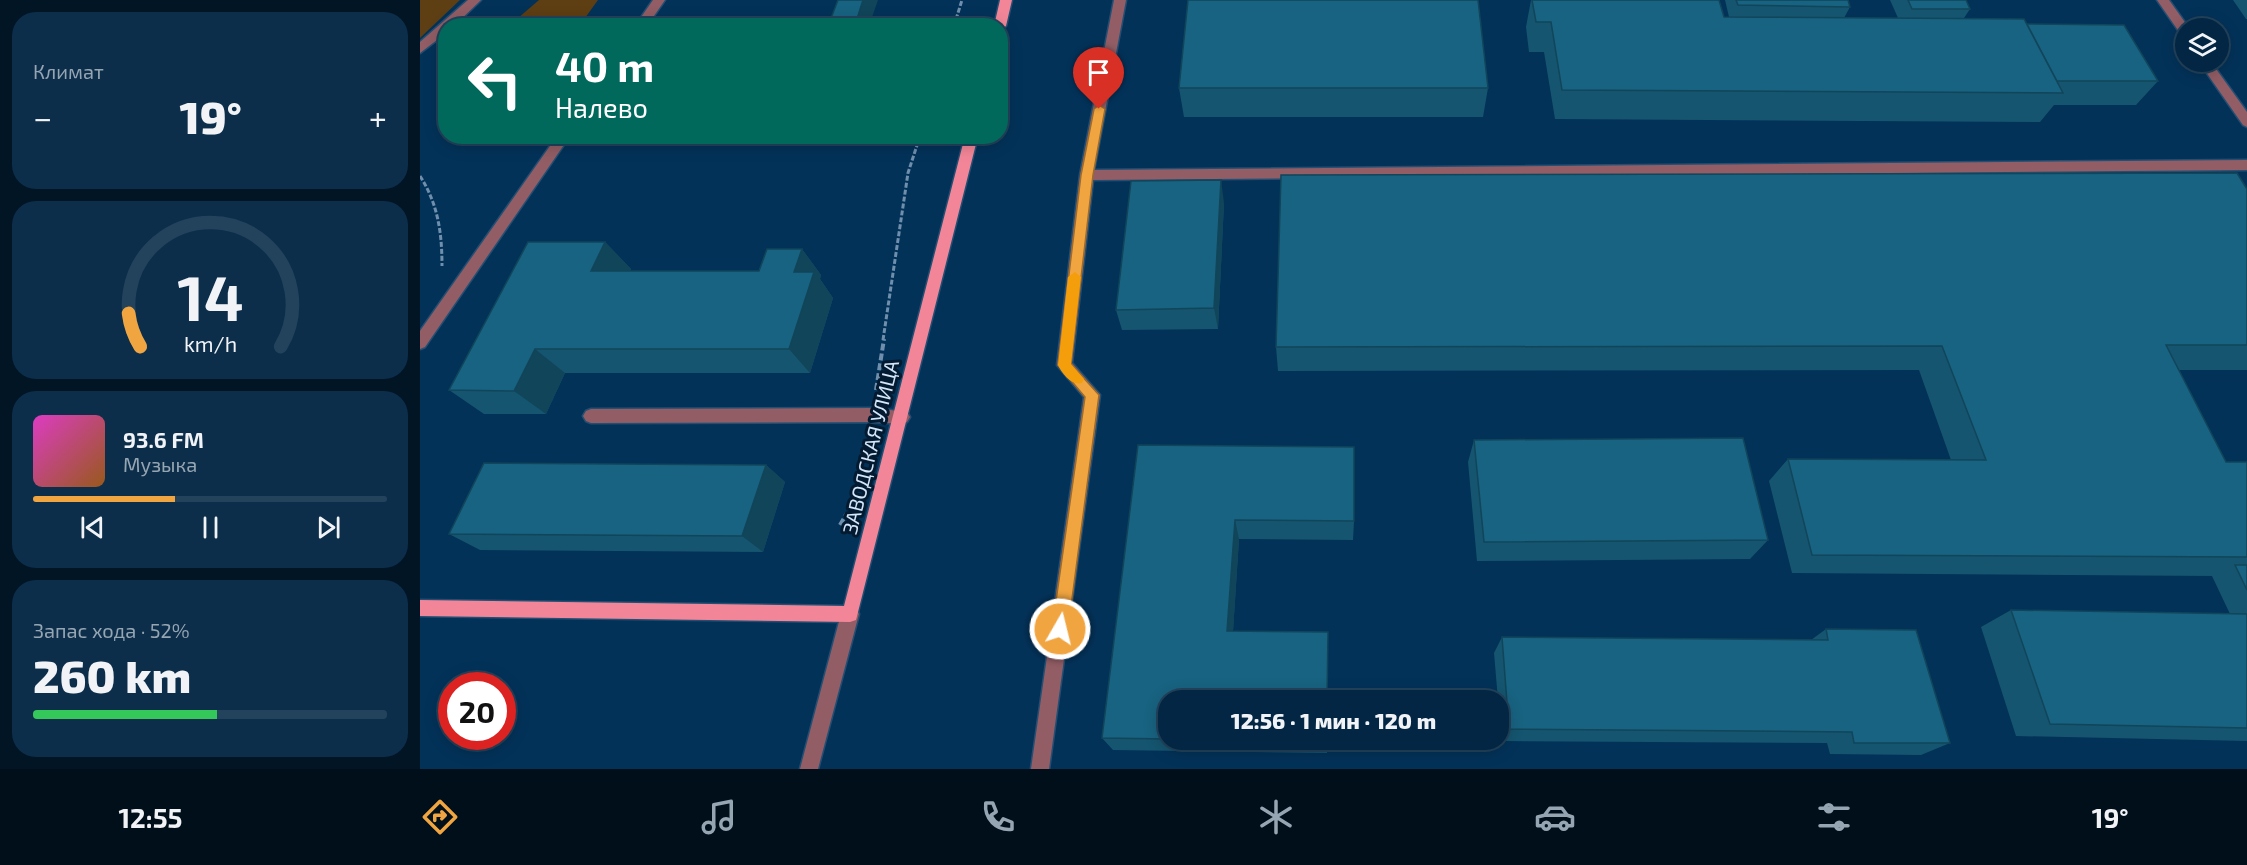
<!DOCTYPE html>
<html lang="ru">
<head>
<meta charset="utf-8">
<style>
	:root { --surface:#022643; --page:#0c2e4a; --text:#f1f3f6; --muted:#96a5b2; --line:#23435c; --accent:#f1a540 }
	body { margin:0; font-family:"Exo 2",sans-serif; background:var(--page); color:var(--text); height:100vh; display:flex; flex-direction:column; font-size:22px; white-space:nowrap }
	* { box-sizing:border-box; margin:0 }
	p { font-size:20px; color:var(--muted) }
	.icon { flex:none; width:33px; height:33px; fill:none; stroke:currentColor; stroke-width:2; stroke-linecap:round; stroke-linejoin:round }
	.map { position:relative; flex:1; overflow:hidden }
	.details { display:flex; flex-direction:column; gap:12px; padding:12px; background:#011525; width:420px }
	.details>* { flex:none }
	.top-card { position:absolute; left:18px; top:18px; width:570px; height:126px; border-radius:24px; box-shadow:0 3px 15px #0003,0 0 0 2px var(--line); background:#00695c; color:#fff; overflow:hidden }
	.fabs { position:absolute; left:1755px; top:18px; display:grid; gap:12px }
	.fabs a { display:grid; place-items:center; width:54px; height:54px; border-radius:50%; background:var(--surface); box-shadow:0 3px 15px #0003,0 0 0 2px var(--line); font-size:30px }
	.speed { position:absolute; left:18px; top:672px; display:flex; gap:12px; font-size:30px; font-weight:700; text-align:center }
	.speed>* { display:grid; place-content:center; width:78px; height:78px; border-radius:50%; background:var(--surface); box-shadow:0 3px 15px #0003,0 0 0 2px var(--line); line-height:1 }
	.speed .limit { border:9px solid #d22; background:#fff; color:#111 }
	.pin { position:absolute; display:grid; place-items:center; width:51px; height:51px; color:#fff; margin:-62px -26px; border-radius:50% 50% 50% 0; rotate:-45deg; box-shadow:0 0 6px #0007 }
	.pin .icon { rotate:45deg }
	.me { position:absolute; width:66px; margin:-33px; rotate:8deg; stroke-linejoin:round; filter:drop-shadow(0 0 4px #0008) }
	.turn { display:flex; align-items:center; gap:21px; height:126px; padding:0 18px; font-size:27px }
	.turn .icon { width:78px; height:78px; stroke-width:2.5 }
	.turn b { display:block; font-size:42px; line-height:51px }
	.big { font-size:45px; font-weight:800; line-height:1.1 }
	.details .card { flex:1; display:flex; flex-direction:column; justify-content:center; gap:9px; min-width:0; padding:0 21px; border-radius:24px; background:var(--page) }
	.details .dial { align-items:center; gap:0 }
	.dial svg { height:156px; overflow:visible; fill:none; stroke:var(--line); stroke-width:7; stroke-linecap:round; text-anchor:middle }
	.dial text { fill:var(--text); stroke:none }
	.song { display:flex; align-items:center; gap:18px }
	.cover { width:72px; height:72px; border-radius:9px; background:linear-gradient(135deg,hsl(310 70% 55%),hsl(30 70% 35%)) }
	.played { height:6px; border-radius:3px; background:linear-gradient(90deg,var(--accent) 40%,var(--line) 40%) }
	.keys { display:flex; justify-content:space-around; direction:ltr }
	.heat { display:flex; justify-content:space-between; align-items:center; font-size:33px; direction:ltr }
	.charge { height:9px; border-radius:4px; background:linear-gradient(90deg,#34c759 52%,var(--line) 0) }
	.trip { position:absolute; left:738px; top:690px; width:351px; height:60px; border-radius:24px; background:var(--surface); box-shadow:0 3px 15px #0003,0 0 0 2px var(--line); font-weight:800; line-height:60px; text-align:center }
	.menu { display:flex; height:96px; justify-content:space-around; align-items:center; background:#010f1b; color:var(--muted) }
	.menu .icon { width:42px; height:42px }
	.menu .current { color:var(--accent) }
	.menu b { font-size:27px; color:var(--text) }
	main { display:flex; flex:1; min-height:0 }
	.map>svg:first-child { display:block }
</style>
</head>
<body>
<main>
<section class="details">
<div class="card"><p>Климат</p>
<div class="heat"><a>−</a><b class="big">19°</b><a>+</a></div>
</div>
<div class="card dial"><svg viewBox="0 0 100 80">
<path d="M14 69A42 42 0 1 1 86 69"/>
<path d="M14 69A42 42 0 0 1 8 52" stroke="#f1a540"/>
<text x="50" y="56" font-size="32" font-weight="700">14</text>
<text x="50" y="72" font-size="11">km/h</text>
</svg></div>
<div class="card">
<div class="song"><i class="cover"></i><div><b>93.6 FM</b><p>Музыка</p></div></div>
<div class="played"></div>
<div class="keys"><svg class="icon" aria-label="previous" viewBox="0 0 24 24"><path d="M18 5L8 12l10 7zM5 5v14"/></svg><svg class="icon" aria-label="pause" viewBox="0 0 24 24"><path d="M8 5v14M16 5v14"/></svg><svg class="icon" aria-label="next" viewBox="0 0 24 24"><path d="M6 5l10 7-10 7zM19 5v14"/></svg></div>
</div>
<div class="card"><p>Запас хода · 52%</p><b class="big">260 km</b><div class="charge"></div></div>
</section>
<div class="map">
<svg width="1827" height="769" viewBox="0 0 1827 769">
	<rect width="100%" height="100%" fill="#033259"/>
	<path fill="#5e3e13" d="M0,0H40L0,38Z
		M119,0H178L160,25H90Z"/>
	<g fill="none" stroke-linecap="round" stroke-linejoin="round">
		<defs>
			<path id="minor" d="M48,0H61L34,26H26V33L0,53V42Z
				M233,0H245L227,26H215Z
				M694,0H706L674,170L1827,160V170L673,180L652,363L680,395L629,769H611L664,397L637,365L660,175Z
				M1737,0H1749L1769,28H1766V37L1762,36Z
				M1779,62H1791L1827,112V127L1823,125Z
				M137,136H150L5,347L0,349V331Z
				M453,408L487,412L490,417L487,422L482,424L453,422L171,423L166,421L163,416L166,411L171,409Z
				M430,606L436,608L439,614L398,769H380L421,614L424,608Z"/>
			<path id="major" d="M580,0H592L586,26L580,30V26H574Z
				M545,136H558L436,620L430,622L0,616V600L424,606Z"/>
		</defs>
		<use href="#minor" stroke="#244f73" stroke-width="3"/>
		<use href="#major" stroke="#244f73" stroke-width="3"/>
		<path stroke="#6f8fac" stroke-width="3" stroke-dasharray="5 2" stroke-linecap="butt" d="M534,26L542,0
			M0,176C18,204 22,233 22,266
			M463,340L488,173L500,136"/>
		<path stroke="#6f8fac" stroke-width="4" stroke-dasharray="7 3" stroke-linecap="butt" d="M456,390L464,339
			M420,525L427,513"/>
		<use href="#minor" fill="#925d65" fill-rule="evenodd"/>
		<use href="#major" fill="#f28698" fill-rule="evenodd"/>
	</g>
	<path fill="#15556f" d="M1111,0H1299L1304,17H1309L1305,0H1428L1430,7L1424,18H1478L1470,0H1546L1550,9L1544,18L1607,24L1738,81L1716,105H1634L1620,122L1135,119L1124,52H1109L1106,27Z
		M1813,0H1827V19H1826Z
		M759,88H1068L1063,117H764Z
		M1827,189V370H1759L1806,462H1827V741L1596,736L1561,627L1591,610L1810,614L1792,576L1372,573L1349,481L1368,459L1531,460L1499,370L858,371L856,347Z
		M804,203L798,329L702,330L696,310Z
		M185,242L211,269L210,271H339L382,249L401,275L400,279L413,298L390,373H145L126,414H64L29,390Z
		M1054,440L1348,540L1330,559L1057,561L1048,462Z
		M718,445L934,521L933,540L819,539L813,631L908,632V647L748,740H907V753L693,750L682,738Z
		M346,465L365,482L343,552L60,550L29,534Z
		M1406,629L1530,743L1501,755L1410,754L1407,743L1081,741L1078,700L1074,653L1082,637L1391,640Z"/>
	<path fill="#11455a" d="M443,0H458L449,26H437L436,22Z
		M801,180L804,203L798,329L794,308Z
		M185,242L211,269L198,297L171,271Z
		M382,249L401,275L400,279L413,298L390,373L369,349L374,272Z
		M115,349L145,373L126,414L94,391Z
		M346,465L365,482L343,552L322,536Z
		M815,520L819,539L812,647L807,631Z"/>
	<path fill="#186381" stroke="#11455a" stroke-width="1.5" d="M418,0H443L436,22H432L430,26H408Z
		M768,0H1058L1068,88H759Z
		M1112,0H1299L1304,17L1604,19L1643,93L1142,90L1131,22H1116Z
		M1316,0H1428L1430,7L1318,5Z
		M1488,0H1546L1550,9H1492Z
		M1607,24L1704,25L1738,81H1637Z
		M1817,173L1827,189V345H1746L1806,462H1827V557L1392,555L1368,459L1566,460L1522,346L856,347L861,175Z
		M801,180L794,308L696,310L711,181Z
		M108,242H185L171,271H339L347,249H382L374,272H394L369,349H115L94,391L29,390Z
		M1323,438L1348,540L1064,542L1054,440Z
		M718,445L934,447V521L815,520L807,631L908,632L907,700H748V739L682,738Z
		M64,463L346,465L322,536L29,534Z
		M1815,565H1827V590Z
		M1591,610L1827,614V728L1630,724Z
		M1406,629L1496,630L1530,743H1434L1432,732L1089,729L1082,637L1408,640Z
		M776,740H907V741Z"/>
	<path fill="#f1a540" stroke="#9d6b2a" stroke-width="1.5" d="M679,105L685,109L673,175L651,364L679,395L648,629L645,634L640,636L634,634L632,629L665,397L638,365L661,175L674,109Z"/>
	<path fill="#f59e0b" d="M655,272L661,277L651,364L664,379L662,383C652,386 642,374 638,365L648,277Z"/>
	<g text-anchor="middle" dominant-baseline="central" stroke-width="6" stroke-linejoin="round" paint-order="stroke">
		<g font-size="20" fill="#d4e6f9" stroke="#031a30">
			<text transform="translate(450 447) rotate(-76)">ЗАВОДСКАЯ УЛИЦА</text>
		</g>
	</g>
</svg>
<div class="fabs">
<a><svg class="icon" aria-label="layers" viewBox="0 0 24 24"><path d="M12 4l9 5-9 5-9-5zM3 14l9 5 9-5"/></svg></a>
</div>
<div class="speed"><div class="limit">20</div></div>
<div class="pin" style="left:679px;top:109px;background:#d93025"><svg class="icon" aria-label="arrive" viewBox="0 0 24 24"><path d="M6 21V4h12l-3 4 3 4H6"/></svg></div>
<svg class="me" style="left:640px;top:629px" viewBox="-20 -20 40 40"><circle r="17" fill="#f1a540" stroke="#fff" stroke-width="3"/><path d="M0-11L8 9 0 5-8 9z" fill="#fff"/></svg>
<div class="trip">12:56 · 1 мин · 120 m</div>
<div class="top-card">
<div class="turn"><svg class="icon" aria-label="left" viewBox="0 0 24 24"><path d="M17 20v-9H6M10 6l-5 5 5 5"/></svg><div><b>40 m</b>Налево</div></div>
</div>
</div>
</main>
<nav class="menu">
<b>12:55</b>
<svg class="icon current" aria-label="directions" viewBox="0 0 24 24"><path d="M12 3l9 9-9 9-9-9zM9 14v-3h6M13 9l2 2-2 2"/></svg>
<svg class="icon" aria-label="music" viewBox="0 0 24 24"><path d="M9 18V5l10-2v13"/><circle cx="6" cy="18" r="3"/><circle cx="16" cy="16" r="3"/></svg>
<svg class="icon" aria-label="phone" viewBox="0 0 24 24"><path d="M5 4h4l2 5-3 2q2 4 5 5l2-3 5 2v4C11 20 4 13 5 4z"/></svg>
<svg class="icon" aria-label="climate" viewBox="0 0 24 24"><path d="M12 3v18M4 7l16 10M4 17L20 7"/></svg>
<svg class="icon" aria-label="car" viewBox="0 0 24 24"><path d="M5 17H2v-5l4-1 3-4h7l3 4 3 1v5h-3M9 17h6M6 11h13"/><circle cx="7" cy="17" r="2"/><circle cx="17" cy="17" r="2"/></svg>
<svg class="icon" aria-label="filters" viewBox="0 0 24 24"><path d="M4 7h16M4 17h16"/><circle cx="9" cy="7" r="2"/><circle cx="15" cy="17" r="2"/></svg>
<b>19°</b>
</nav>
</body>
</html>
